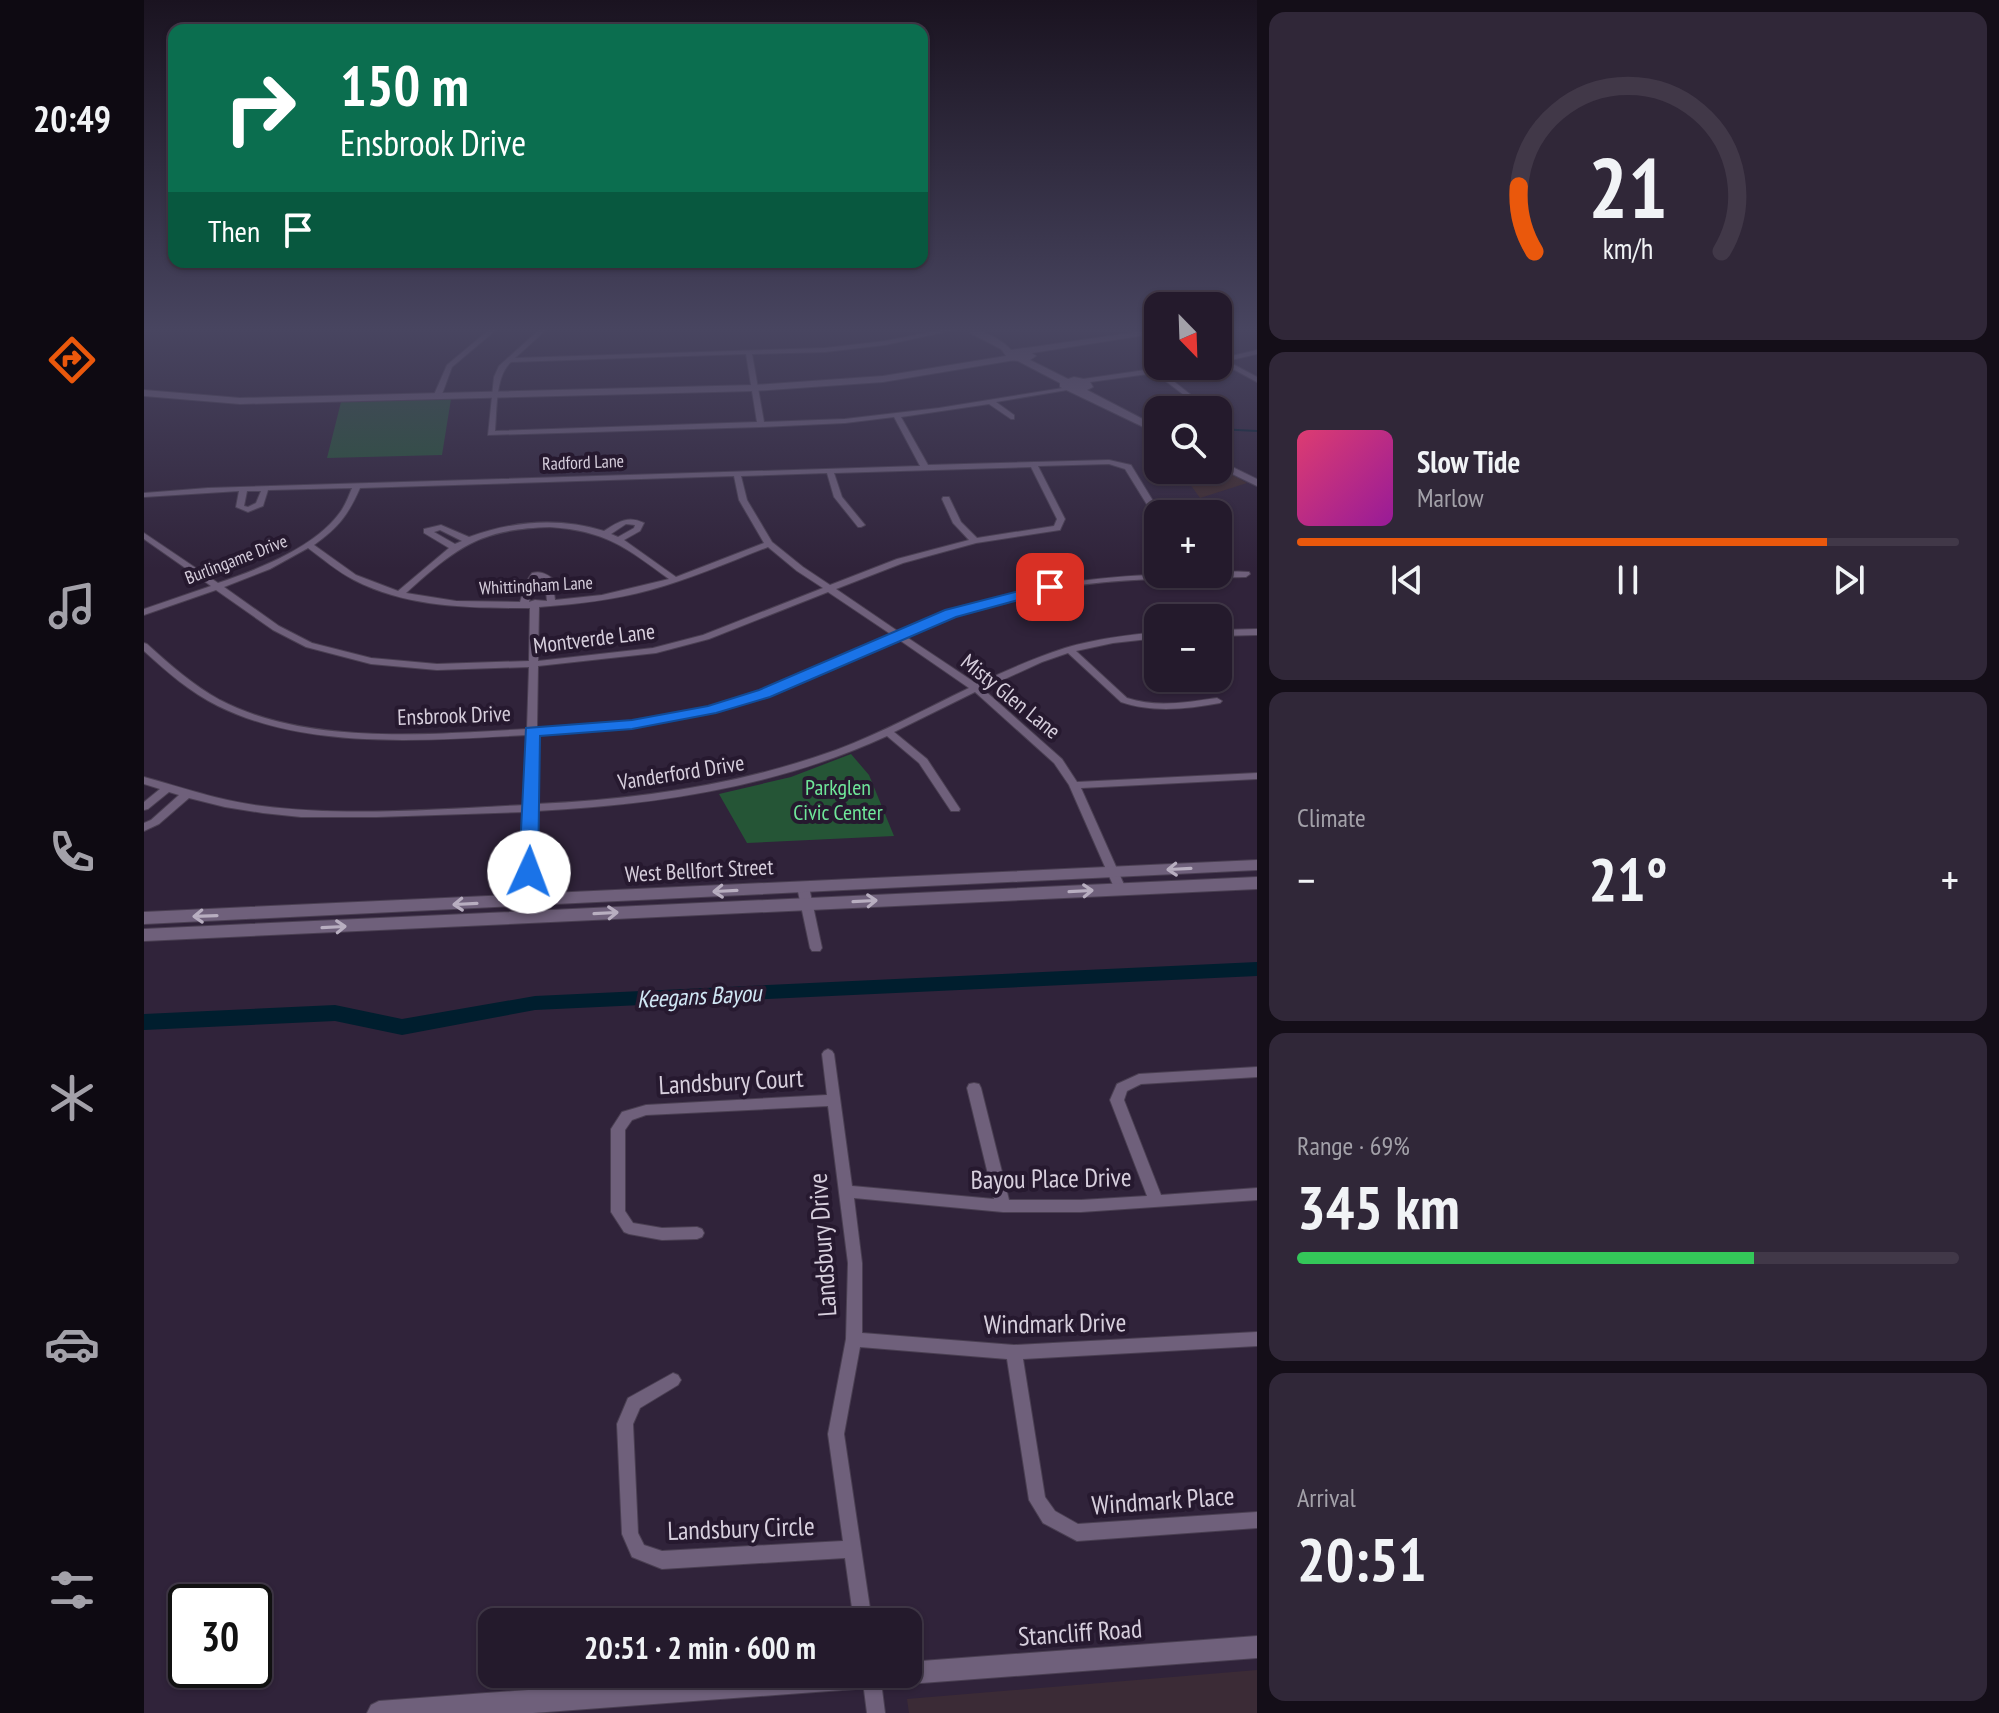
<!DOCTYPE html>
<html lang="en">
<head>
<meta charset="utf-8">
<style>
	:root { --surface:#241a2c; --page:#302738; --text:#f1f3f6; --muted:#a3a1a9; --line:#413848; --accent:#ea580c }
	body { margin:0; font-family:"PT Sans Narrow",sans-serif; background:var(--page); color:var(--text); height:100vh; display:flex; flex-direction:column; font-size:30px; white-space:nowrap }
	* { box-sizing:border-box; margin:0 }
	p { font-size:26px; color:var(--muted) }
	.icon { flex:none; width:44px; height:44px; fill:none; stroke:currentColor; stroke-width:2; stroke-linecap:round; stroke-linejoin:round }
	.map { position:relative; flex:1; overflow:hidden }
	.sheet { display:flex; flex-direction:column; gap:12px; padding:12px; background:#140e18; width:742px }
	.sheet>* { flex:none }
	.hud { position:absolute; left:24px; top:24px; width:760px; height:244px; border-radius:16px; box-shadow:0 2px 6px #0004,0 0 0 2px var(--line); background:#0b6e4f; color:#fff; overflow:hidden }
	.needle { width:52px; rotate:157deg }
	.controls { position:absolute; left:1000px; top:292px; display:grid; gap:16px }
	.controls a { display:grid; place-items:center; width:88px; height:88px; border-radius:16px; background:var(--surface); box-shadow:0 2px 6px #0004,0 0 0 2px var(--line); font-size:40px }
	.speed { position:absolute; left:24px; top:1584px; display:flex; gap:16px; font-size:40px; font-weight:700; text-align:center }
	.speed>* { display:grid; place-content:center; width:104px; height:104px; border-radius:50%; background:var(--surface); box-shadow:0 2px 6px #0004,0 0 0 2px var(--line); line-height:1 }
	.speed .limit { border:4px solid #111; border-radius:12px; background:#fff; color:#111 }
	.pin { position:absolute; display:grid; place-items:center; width:68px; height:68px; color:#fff; margin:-34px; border-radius:16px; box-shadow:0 4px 12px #0006 }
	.me { position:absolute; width:88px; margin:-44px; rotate:2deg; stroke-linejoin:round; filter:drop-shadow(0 0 6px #0008) }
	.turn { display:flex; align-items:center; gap:28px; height:168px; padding:0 40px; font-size:36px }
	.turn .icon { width:104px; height:104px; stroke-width:2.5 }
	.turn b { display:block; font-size:56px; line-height:68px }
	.then { display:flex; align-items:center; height:76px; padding:0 40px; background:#0003; gap:16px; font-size:30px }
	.big { font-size:60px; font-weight:700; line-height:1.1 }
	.sheet .card { flex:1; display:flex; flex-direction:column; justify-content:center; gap:12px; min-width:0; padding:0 28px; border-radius:16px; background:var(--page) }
	.sheet .dial { align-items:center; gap:0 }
	.dial svg { height:208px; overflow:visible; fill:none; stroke:var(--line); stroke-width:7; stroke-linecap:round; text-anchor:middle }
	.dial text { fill:var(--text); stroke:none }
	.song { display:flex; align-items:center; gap:24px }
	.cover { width:96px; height:96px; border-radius:12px; background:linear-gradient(135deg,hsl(340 70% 55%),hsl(300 70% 35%)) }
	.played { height:8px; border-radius:4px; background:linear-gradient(90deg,var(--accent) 80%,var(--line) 80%) }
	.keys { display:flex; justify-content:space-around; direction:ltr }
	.heat { display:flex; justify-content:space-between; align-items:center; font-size:44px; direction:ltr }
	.charge { height:12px; border-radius:6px; background:linear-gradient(90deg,#34c759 69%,var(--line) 0) }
	.trip { position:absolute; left:334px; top:1608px; width:444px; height:80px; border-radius:16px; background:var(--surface); box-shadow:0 2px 6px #0004,0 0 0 2px var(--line); font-weight:700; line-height:80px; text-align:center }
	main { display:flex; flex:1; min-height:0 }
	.tab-bar { display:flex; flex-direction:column; width:144px; justify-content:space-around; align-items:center; background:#0e0a12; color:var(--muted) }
	.tab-bar .icon { width:56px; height:56px }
	.tab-bar .on { color:var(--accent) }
	.tab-bar b { font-size:36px; color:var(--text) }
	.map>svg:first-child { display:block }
</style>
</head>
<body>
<main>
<nav class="tab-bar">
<b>20:49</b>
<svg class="icon on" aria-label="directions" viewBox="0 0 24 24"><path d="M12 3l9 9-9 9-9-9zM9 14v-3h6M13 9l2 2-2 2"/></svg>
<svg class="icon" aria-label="music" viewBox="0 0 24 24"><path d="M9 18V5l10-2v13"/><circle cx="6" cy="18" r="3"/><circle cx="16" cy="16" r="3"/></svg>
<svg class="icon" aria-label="phone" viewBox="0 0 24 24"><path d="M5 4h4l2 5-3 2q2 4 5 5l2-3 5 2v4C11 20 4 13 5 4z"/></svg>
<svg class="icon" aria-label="climate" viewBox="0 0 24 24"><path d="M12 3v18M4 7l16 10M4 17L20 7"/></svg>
<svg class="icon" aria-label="car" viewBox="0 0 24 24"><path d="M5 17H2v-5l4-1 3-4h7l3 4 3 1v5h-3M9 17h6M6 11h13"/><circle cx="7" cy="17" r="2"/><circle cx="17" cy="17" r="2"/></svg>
<svg class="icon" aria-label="filters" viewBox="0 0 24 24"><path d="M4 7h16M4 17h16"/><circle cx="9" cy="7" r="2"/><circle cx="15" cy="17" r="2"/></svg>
</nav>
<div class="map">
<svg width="1113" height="1713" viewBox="0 0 1113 1713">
	<rect width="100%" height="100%" fill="#30233a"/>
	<path fill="#3f2b2d" d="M1074,467L1103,483L1056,498L1036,470H1074Z"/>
	<path fill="#3b2b36" d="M1113,1670V1713H765L763,1699Z"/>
	<path fill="#255536" d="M307,399L298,455L183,458L197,402Z
		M707,754L725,775L750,836L603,843L575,794L647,777Z"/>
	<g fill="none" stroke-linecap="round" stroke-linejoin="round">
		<path stroke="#001e2e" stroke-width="2" d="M1074,429L1113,431"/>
		<path fill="#001e2e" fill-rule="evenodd" d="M1113,962V976L391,1010L258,1035L191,1021L0,1030V1014L191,1005L258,1019L391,996Z"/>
		<defs>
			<path id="minor" d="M346,329H353L308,367L297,397L291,398L289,397L303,365Z
				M396,329H403L371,358L681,348L741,341L802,329H814L741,345L681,352L608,354L620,422L701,419L795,408L925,387L926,388L923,390L852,402L870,415V419H867L845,404L757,417L784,465L965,460L987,465L1017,514H1014V518L1010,516L981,469L965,464L894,466L921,519L916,530L832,543L759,563L692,589L755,632C854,588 945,574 1052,574C1071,574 1085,570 1105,572L1106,574L1102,577C1031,578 958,578 889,593C845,603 802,618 761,636L833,684C861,671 890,658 921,648C951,639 983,635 1014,632V638L969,643L932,651L983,698C1013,708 1043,702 1073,698L1078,701L1076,703C1043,709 1009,713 977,702L924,653L898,662L839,689L918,759L933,782L1113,773V779L937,788L982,889L976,893L972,892L925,785L910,763L831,692L750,732L783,759L816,809L815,811H807L775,763L743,736C632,787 512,805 392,811L390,917L384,921L378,917L381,812L233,817H157L119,813L81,807L45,798L15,824L0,831V823L7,820L35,795L25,792L4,809L0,810V802L16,789L0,784V777C40,788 77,801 118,806C202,817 297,809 381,805L383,735C284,740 165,751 74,706C46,692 23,672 0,651V643L3,644C26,665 49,685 76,700C164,746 287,734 383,729L385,667L293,670L227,664L162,647L129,630L72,590L0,615V609L67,586L0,539V533L74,583C115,569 172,547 197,511C202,504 205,495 208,488L124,490L119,506L104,512L92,507L95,491L0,497V493L64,488L776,466L750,417L701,423L617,427L344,435L350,377L355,366ZM602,354L613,422L351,431C353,411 351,376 367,362ZM887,467L913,519L910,526L833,538L817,522L805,497H799L798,499L809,523L825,540L753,559L686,585L659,567L628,542L603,500L597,476L683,473L690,497L714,527H717L721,525L698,497L690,473ZM590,476L595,500L620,543L532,577L480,540L496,531L500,523C484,515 474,522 460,531C415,517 369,521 325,537L297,525L280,529V533L305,548L254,591L212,575L170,545C195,527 204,515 216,488ZM103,491H117L112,503L104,507L100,506ZM482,524L491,525L490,528L474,537L467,534ZM406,527C462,531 481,547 525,579L458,595L411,600L408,578C401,573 396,571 388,573L382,582L376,602L312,601L262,593C313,547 336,529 406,527ZM296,530L318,541L311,544L290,532ZM624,547L653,571L679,588L559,635L509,648L394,661L395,607C433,604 470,600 506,590C547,579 585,562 624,547ZM164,548C179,559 194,572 210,580C264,608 327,608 386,608L385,661L293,664L227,658L168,643L135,626L80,587L126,569ZM393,578L401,581L403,601L391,600L385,602L390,582ZM684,592L748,635C704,654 662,676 618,692C546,717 469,725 393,728L394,666L512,653L565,639ZM754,639L825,688C781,709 738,733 692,750C595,785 495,799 392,804L393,734C471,730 550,722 624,696C668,680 710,658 754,639Z
				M1113,350V354L1083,361L1113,377V382L1076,362L1074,363L1075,359Z
				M1029,366H1046L1018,372L1052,399V401H1048L1011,373L939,383L936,381L939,379Z
				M1113,629V635L1074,636V630Z
				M659,883L665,887L678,948L676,951H668L666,948L653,887Z
				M684,1049L688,1051L690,1054L708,1186L850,1199L823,1088L825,1084L830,1083L835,1084L837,1088L865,1200H937L1003,1196L966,1100L973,1084L995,1074L1113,1067V1077L997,1084L983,1091L980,1100L1017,1195L1113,1188V1200L937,1212H859L710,1198L718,1263V1333L870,1345L1113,1332V1346L879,1359L901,1497L911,1511L934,1524L1113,1512V1528L933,1541L899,1523L885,1500L863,1359L716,1347L700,1434L728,1622H710L701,1558L518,1569L488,1557L478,1534L473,1424L484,1398L529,1373L534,1375L537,1380L534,1385L496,1408L489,1424L494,1533L500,1545L518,1551L699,1541L684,1434L702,1339L704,1263L684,1106L502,1115L488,1120L481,1130V1211L489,1223L518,1228L553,1227L558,1229L560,1233L558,1237L553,1239L518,1240L485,1234L480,1232L467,1212V1129L478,1112L502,1105L683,1095L678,1054L680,1051Z
				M718,1674H736L741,1713H723Z"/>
			<path id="tertiary" d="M1014,329V333L882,354L878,351L882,348Z
				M868,355L872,358L871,360L739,382L610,391L96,404L0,396V390L96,398L610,385L739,376Z
				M1113,1636V1658L764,1684L759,1683L752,1686L389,1713H223L227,1705L235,1701L599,1674H764V1662Z"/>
			<path id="secondary" d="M826,329C839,330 859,340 867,350L881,348L892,356L886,360L924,379L930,377L945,380L949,387L943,390L1014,427V434L916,387V383L874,361L865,360L857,349L826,333Z
				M1074,460L1113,479V486L1074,467Z
				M1113,860V870L0,924V912Z
				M1113,877V889L0,941V929Z"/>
		</defs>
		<use href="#minor" stroke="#4a3f52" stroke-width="2"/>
		<use href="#tertiary" stroke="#4a3f52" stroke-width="2"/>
		<use href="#secondary" stroke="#4a3f52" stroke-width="2"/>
		<use href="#minor" fill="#6f607b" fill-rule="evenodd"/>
		<use href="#tertiary" fill="#6f607b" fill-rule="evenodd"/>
		<use href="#secondary" fill="#6f607b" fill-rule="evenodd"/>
	</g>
	<defs><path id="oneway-shaft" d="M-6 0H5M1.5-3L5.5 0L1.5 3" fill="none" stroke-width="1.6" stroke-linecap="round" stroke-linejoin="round" transform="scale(2)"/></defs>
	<g stroke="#b8aec0">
		<use href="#oneway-shaft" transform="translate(1035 869) rotate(177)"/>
		<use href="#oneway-shaft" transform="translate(581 891) rotate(177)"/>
		<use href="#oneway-shaft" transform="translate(937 891) rotate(-3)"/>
		<use href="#oneway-shaft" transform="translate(721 901) rotate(-3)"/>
		<use href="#oneway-shaft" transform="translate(321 904) rotate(177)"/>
		<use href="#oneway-shaft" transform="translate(462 913) rotate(-3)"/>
		<use href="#oneway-shaft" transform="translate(61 916) rotate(178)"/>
		<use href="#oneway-shaft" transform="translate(190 927) rotate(-3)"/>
	</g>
	<linearGradient id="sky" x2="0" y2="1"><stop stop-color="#1a1320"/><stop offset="0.58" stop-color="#484560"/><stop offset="1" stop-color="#484560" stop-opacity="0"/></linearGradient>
	<rect width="1113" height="569" fill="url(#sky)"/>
	<path fill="#1a73e8" stroke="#114b97" stroke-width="2" d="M906,583L914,587L911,590L812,617L626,697L572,713L488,729L396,736L394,872L385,878L375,872L382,728L488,720L564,706L615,690L801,610Z"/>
	<g text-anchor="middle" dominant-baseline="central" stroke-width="8" stroke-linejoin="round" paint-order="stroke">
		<g font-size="18" fill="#d7cfdd" stroke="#26192f">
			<text transform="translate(439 462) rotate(-2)">Radford Lane</text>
			<text transform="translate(92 559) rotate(-21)">Burlingame Drive</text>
			<text transform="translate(392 585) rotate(-3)">Whittingham Lane</text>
		</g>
		<g font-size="22" fill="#d7cfdd" stroke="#26192f">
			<text transform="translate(450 638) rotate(-7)">Montverde Lane</text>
			<text transform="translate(867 696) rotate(39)">Misty Glen Lane</text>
			<text transform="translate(310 715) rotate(-2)">Ensbrook Drive</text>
			<text transform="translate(537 772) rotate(-9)">Vanderford Drive</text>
			<text transform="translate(555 870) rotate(-3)">West Bellfort Street</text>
		</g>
		<g font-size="22" fill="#6fe699" stroke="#26192f">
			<text x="694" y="787">Parkglen<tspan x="694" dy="25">Civic Center</tspan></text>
		</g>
		<g font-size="24" font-style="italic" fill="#d0e7f4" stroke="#26192f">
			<text transform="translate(555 996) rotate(-3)">Keegans Bayou</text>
		</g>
		<g font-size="26" fill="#d7cfdd" stroke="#26192f">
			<text transform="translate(587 1081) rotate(-3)">Landsbury Court</text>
			<text transform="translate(907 1178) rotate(-1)">Bayou Place Drive</text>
			<text transform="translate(678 1245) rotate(-94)">Landsbury Drive</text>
			<text transform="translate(911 1323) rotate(-1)">Windmark Drive</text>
			<text transform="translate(1019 1500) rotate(-4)">Windmark Place</text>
			<text transform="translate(597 1528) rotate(-2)">Landsbury Circle</text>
			<text transform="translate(936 1632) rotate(-4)">Stancliff Road</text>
		</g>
	</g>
</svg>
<div class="controls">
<a><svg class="needle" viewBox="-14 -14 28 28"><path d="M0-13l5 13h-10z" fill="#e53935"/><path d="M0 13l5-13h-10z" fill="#a3a1a9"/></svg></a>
<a><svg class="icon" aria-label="search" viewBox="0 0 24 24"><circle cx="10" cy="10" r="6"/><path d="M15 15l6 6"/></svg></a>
<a>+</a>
<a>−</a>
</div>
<div class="speed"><div class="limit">30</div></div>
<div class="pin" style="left:906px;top:587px;background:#d93025"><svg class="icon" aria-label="arrive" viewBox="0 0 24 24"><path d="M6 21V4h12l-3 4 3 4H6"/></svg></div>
<svg class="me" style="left:385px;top:872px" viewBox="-20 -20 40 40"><circle r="19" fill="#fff"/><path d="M0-13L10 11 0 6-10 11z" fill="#1a73e8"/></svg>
<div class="trip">20:51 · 2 min · 600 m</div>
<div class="hud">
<div class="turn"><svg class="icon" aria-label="right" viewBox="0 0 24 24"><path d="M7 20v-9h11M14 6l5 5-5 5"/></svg><div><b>150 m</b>Ensbrook Drive</div></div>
<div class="then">Then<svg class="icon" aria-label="arrive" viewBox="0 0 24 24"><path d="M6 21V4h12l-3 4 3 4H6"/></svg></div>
</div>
</div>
<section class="sheet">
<div class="card dial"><svg viewBox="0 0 100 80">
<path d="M14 69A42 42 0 1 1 86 69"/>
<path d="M14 69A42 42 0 0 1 8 44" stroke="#ea580c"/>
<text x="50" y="56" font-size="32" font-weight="700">21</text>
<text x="50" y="72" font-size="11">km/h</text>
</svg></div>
<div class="card">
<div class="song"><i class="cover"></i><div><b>Slow Tide</b><p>Marlow</p></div></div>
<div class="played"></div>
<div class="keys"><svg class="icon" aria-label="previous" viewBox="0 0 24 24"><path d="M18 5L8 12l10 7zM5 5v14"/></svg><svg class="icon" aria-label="pause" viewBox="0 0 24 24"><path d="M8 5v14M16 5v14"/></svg><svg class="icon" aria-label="next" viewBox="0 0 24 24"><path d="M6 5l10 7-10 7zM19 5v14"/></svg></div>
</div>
<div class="card"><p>Climate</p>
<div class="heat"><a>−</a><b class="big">21°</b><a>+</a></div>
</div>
<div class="card"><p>Range · 69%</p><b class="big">345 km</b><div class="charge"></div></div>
<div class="card"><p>Arrival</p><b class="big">20:51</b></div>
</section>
</main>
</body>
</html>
